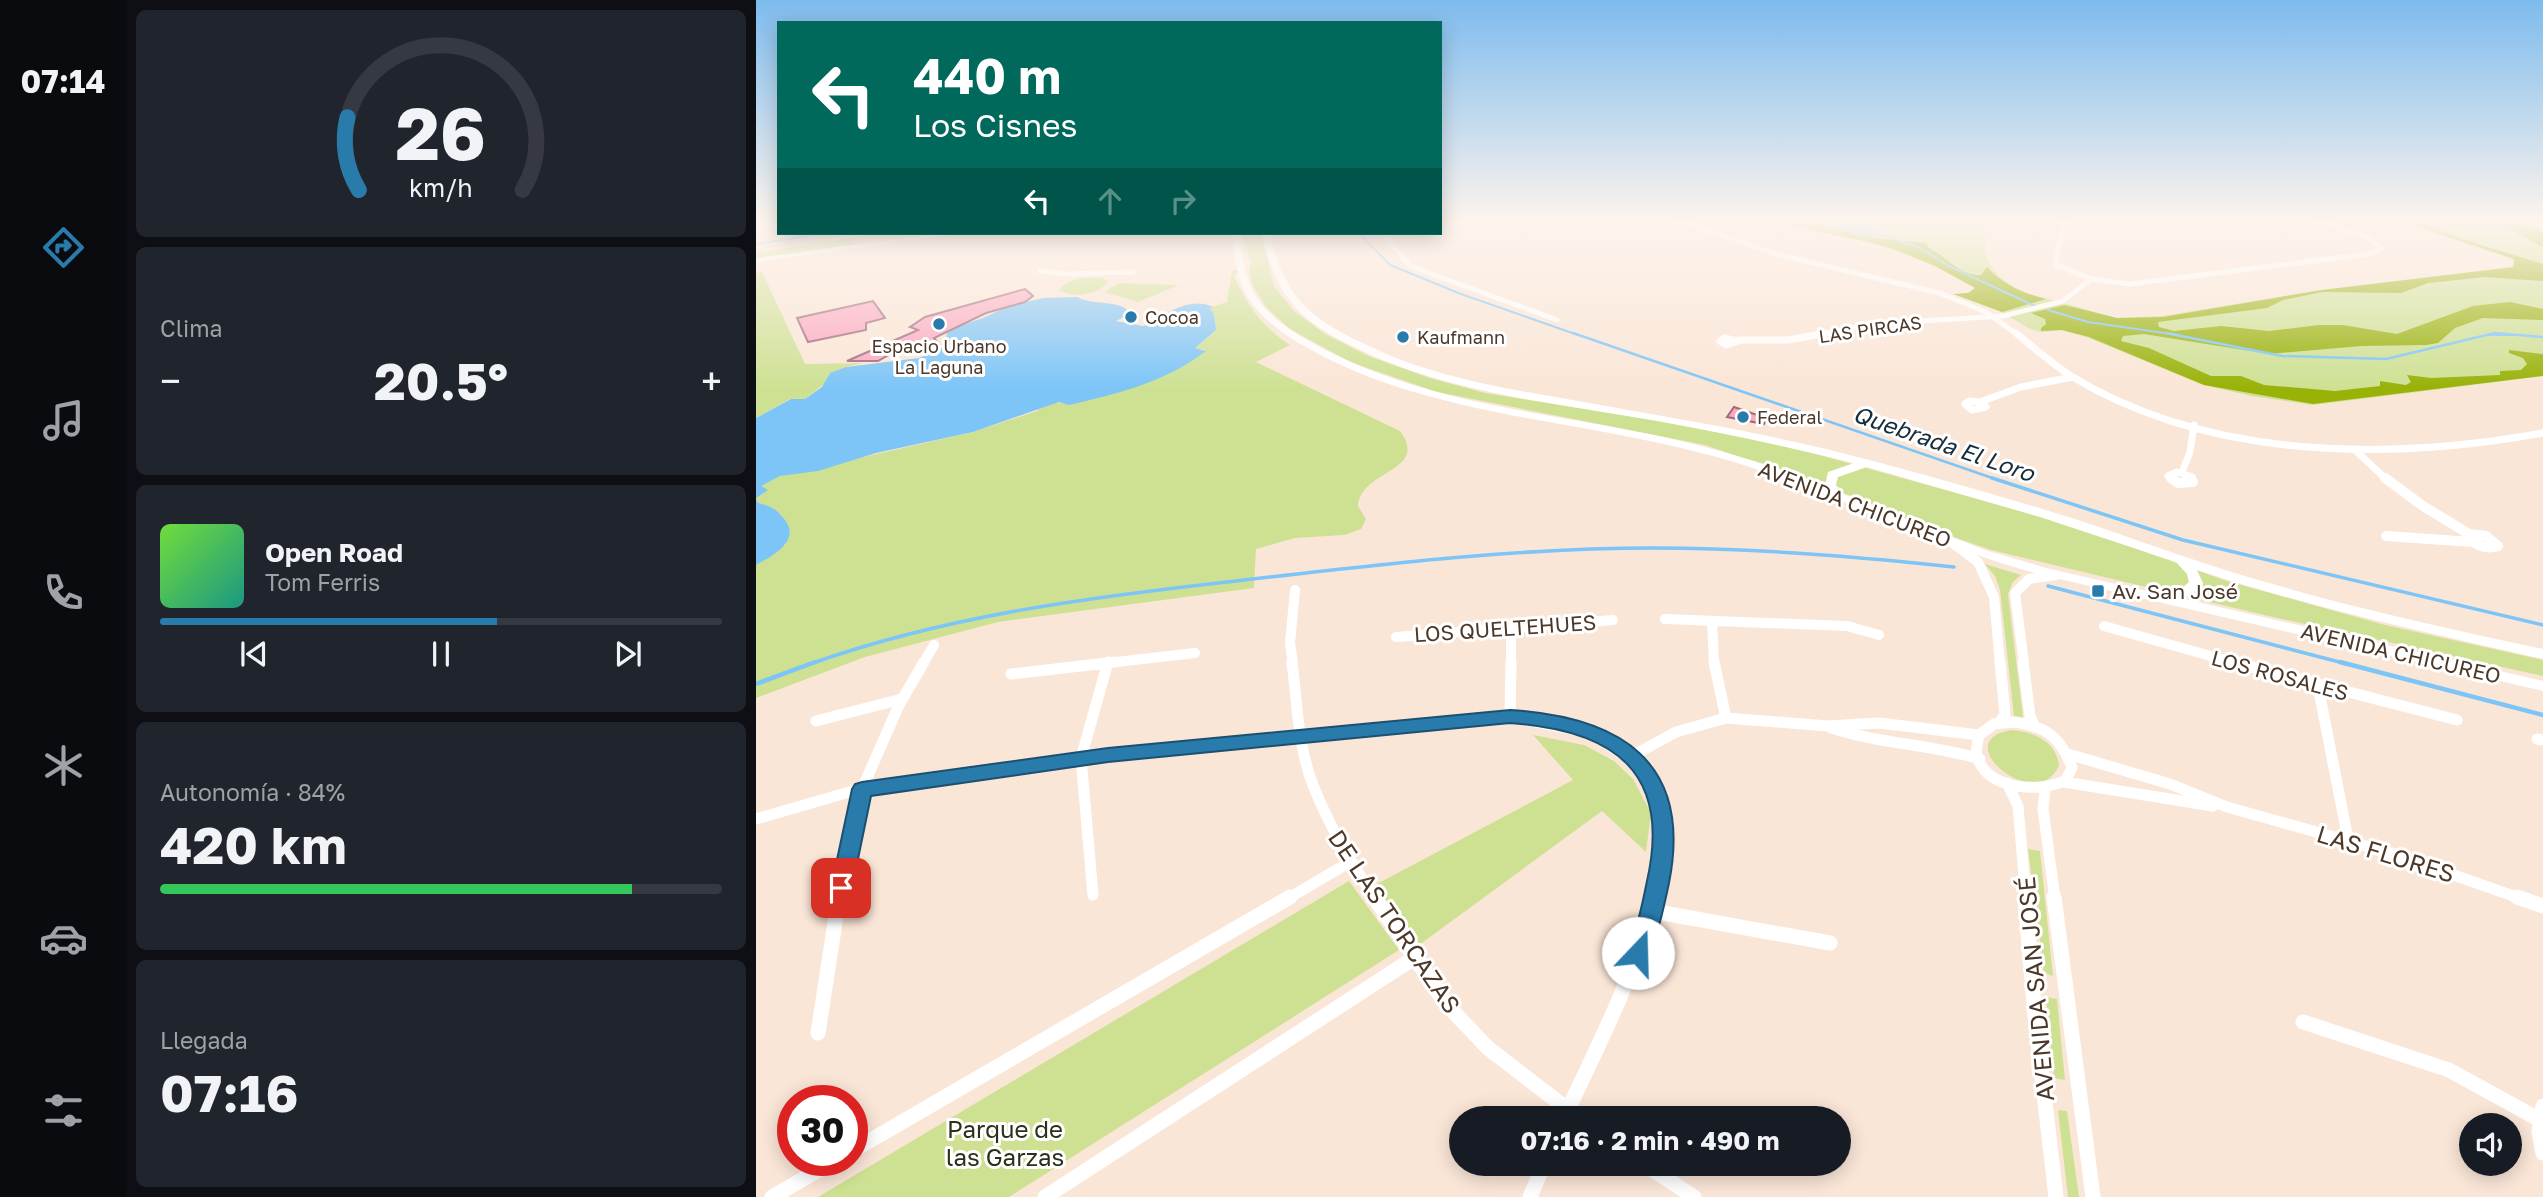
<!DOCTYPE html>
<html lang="es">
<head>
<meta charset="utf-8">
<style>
	:root { --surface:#171b24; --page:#20242c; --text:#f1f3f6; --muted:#9ea1a6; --line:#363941; --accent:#297bac }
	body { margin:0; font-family:"Golos Text",sans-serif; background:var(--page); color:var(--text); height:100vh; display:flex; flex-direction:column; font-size:26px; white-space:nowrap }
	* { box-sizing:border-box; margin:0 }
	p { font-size:23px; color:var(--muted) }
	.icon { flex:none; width:38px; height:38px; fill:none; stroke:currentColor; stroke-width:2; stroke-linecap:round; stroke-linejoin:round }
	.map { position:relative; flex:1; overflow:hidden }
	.side { display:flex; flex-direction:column; gap:10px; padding:10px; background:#0d0f14; width:630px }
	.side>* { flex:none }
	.hud { position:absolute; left:21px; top:21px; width:665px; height:214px; border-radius:0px; box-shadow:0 4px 18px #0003; background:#00695c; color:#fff; overflow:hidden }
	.buttons { position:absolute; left:1703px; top:1113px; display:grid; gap:14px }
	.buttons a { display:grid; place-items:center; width:63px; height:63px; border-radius:50%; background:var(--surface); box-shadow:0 4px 18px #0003; font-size:35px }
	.speed { position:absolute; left:21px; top:1085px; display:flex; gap:14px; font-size:35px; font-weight:700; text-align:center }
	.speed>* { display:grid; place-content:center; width:91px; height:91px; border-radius:50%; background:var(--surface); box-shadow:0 4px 18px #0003; line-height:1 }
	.speed .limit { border:10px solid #d22; background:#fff; color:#111 }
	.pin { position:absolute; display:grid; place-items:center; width:60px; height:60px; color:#fff; margin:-30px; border-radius:14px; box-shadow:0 4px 10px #0006 }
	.me { position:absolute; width:77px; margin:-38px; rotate:21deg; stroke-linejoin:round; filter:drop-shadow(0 0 5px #0008) }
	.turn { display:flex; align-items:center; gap:24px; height:147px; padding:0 21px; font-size:32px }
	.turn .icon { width:91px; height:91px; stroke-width:2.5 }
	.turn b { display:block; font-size:49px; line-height:60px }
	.lanes { display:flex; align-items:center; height:66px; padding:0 21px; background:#0003; justify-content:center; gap:35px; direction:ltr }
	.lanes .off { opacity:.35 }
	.big { font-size:52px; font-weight:700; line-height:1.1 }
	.side .widget { flex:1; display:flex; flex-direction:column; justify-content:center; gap:10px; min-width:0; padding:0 24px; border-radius:10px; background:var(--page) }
	.side .dial { align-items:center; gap:0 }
	.dial svg { height:182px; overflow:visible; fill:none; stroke:var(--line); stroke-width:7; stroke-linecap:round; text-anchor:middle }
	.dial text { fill:var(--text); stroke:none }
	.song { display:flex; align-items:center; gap:21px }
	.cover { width:84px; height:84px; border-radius:10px; background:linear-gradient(135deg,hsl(100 70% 55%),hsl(170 70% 35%)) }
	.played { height:7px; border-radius:4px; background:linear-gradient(90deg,var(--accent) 60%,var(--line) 60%) }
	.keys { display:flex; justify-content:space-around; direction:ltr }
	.heat { display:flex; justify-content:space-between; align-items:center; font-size:38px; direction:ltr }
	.charge { height:10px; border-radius:5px; background:linear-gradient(90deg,#34c759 84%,var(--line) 0) }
	.trip { position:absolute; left:693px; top:1106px; width:402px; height:70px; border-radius:35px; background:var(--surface); box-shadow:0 4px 18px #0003; font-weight:700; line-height:70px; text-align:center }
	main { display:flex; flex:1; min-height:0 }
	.tabs { display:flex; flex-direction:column; width:126px; justify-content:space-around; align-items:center; background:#090b0e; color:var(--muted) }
	.tabs .icon { width:49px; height:49px }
	.tabs .current { color:var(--accent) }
	.tabs b { font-size:32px; color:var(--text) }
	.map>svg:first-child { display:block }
</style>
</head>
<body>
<main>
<nav class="tabs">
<b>07:14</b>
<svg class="icon current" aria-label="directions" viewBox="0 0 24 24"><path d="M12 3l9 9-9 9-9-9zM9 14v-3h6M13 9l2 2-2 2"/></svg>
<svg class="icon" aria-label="music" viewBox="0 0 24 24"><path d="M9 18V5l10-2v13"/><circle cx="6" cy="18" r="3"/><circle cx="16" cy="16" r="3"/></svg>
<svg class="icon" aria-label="phone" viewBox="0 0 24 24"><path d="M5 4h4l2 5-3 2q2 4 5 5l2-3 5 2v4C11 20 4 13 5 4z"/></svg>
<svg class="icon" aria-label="climate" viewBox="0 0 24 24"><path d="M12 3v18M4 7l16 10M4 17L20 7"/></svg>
<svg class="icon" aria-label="car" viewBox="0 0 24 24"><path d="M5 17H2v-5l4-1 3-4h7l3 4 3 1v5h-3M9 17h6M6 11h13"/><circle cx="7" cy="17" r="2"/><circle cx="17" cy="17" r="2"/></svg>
<svg class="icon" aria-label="filters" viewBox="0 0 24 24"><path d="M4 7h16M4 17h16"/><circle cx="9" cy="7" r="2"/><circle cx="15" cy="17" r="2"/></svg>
</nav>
<section class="side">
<div class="widget dial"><svg viewBox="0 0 100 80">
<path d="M14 69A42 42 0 1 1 86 69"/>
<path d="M14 69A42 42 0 0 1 9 37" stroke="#297bac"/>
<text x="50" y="56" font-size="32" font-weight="700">26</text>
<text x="50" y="72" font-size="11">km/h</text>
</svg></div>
<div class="widget"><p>Clima</p>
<div class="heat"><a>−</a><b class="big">20.5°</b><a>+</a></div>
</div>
<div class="widget">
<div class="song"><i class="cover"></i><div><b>Open Road</b><p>Tom Ferris</p></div></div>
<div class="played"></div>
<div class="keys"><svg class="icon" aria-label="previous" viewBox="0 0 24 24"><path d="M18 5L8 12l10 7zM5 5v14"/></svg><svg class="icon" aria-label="pause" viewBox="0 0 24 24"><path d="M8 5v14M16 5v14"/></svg><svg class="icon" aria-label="next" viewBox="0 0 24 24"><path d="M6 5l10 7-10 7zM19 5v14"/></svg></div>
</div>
<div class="widget"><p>Autonomía · 84%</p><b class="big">420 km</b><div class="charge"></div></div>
<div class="widget"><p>Llegada</p><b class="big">07:16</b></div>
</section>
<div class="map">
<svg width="1787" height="1197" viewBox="0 0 1787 1197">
	<rect width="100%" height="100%" fill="#fae6d7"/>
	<path fill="#cee193" d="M1009,220H1231C1224,258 1234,275 1267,292L1361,318L1406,316L1557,291L1756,267L1757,259L1640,220H1787V376L1557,405L1496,396L1447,385L1333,338L1306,330L1285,332L1274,329L1234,305L1198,294L1219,292L1218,284L1181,267L1115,242Z
		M485,233H505L518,286L537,310L569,334L615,357L674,378L729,393L949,428L1049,451L1308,523L1471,581L1629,625L1787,660V676L1508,615L1235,550L1163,525L1107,500L949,445L681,392L594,362L534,329L510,307L497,286L493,273L495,262Z
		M101,237L97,241L100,244L0,259V253Z
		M483,270L478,276C491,305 507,328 534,345L500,362L644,431C674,472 605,469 602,506L610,519L605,529L588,535L539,538L500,549L498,588L242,622L109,657L0,698V565L30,544L2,503L0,498L11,490L4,486L24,476L217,432L281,411C293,398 313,405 328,401C377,390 406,378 449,350L439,348L460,330L458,315L453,308L471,302L476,271Z
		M6,272L49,364L107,363L90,367L49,399H34L0,418V273Z
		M346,278L352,282C342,295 317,299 303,290C312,278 331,277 346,278Z
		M363,283L423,285L382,302L348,292Z
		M1229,564L1265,575L1257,582L1252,594L1267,717L1258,716L1244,590L1239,576Z
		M1256,730C1278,732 1300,741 1303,765C1283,817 1188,740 1256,730Z
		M777,735L828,745L858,761L877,779L895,813L890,852L846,811L663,945L619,885L817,780Z
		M1272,849L1284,851L1297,976L1288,973Z
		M593,881L643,950L253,1197H62Z
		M1290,997L1301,999L1309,1080L1298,1078Z
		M1302,1110L1311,1111L1323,1197H1312Z"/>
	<path fill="#98b208" d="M1008,220H1060L1069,227L1117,238L1171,243L1172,247C1190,256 1203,276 1225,275L1231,267C1248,285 1266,293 1290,299L1246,312L1197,294L1212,293L1219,288L1179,266L1141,250L1112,242Z
		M1640,220H1665L1677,228L1725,245L1787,264V281L1729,277L1672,283L1645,293L1566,292L1527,300L1511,308L1402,322L1403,327L1418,331L1465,326L1513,331L1563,325H1587L1641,334L1717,306L1754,302L1787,309V320L1727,318L1699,328L1682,343L1670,345L1605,346L1513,354L1388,334L1367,336L1365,341L1393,348L1455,376H1485L1508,385L1579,391L1624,386V381L1650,385L1655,382L1651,375L1675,378L1744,375V371L1765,370L1771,364L1767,358L1753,353V350L1787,354V376L1557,404L1448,385L1333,337L1306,330L1285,331V328L1290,324L1289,319L1275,313L1309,305L1361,318L1407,317L1566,290L1758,267V259Z
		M1732,220H1757L1787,231V247L1744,224Z"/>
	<path fill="#7dc5f7" d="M1068,220C1089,220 1113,214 1126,234L1115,237L1072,227L1065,223Z
		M321,297C338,306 359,299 373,311L372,315L360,321L387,326L400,323L398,319C419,310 434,297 458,307L454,308L458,315L460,330L439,348L450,351C410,382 361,394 313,405L303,402L217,432L120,453L62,471L24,476L5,486L12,490L0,498V418L35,399H49L66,387L74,373L90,367L163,358L188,347L191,333L202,326L227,318L253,306L287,298Z
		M0,499L2,503C16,506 20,509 29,520C45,541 16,556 0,565Z"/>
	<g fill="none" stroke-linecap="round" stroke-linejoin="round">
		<path stroke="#7dc5f7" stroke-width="2" d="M603,233L634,265L705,294L822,335
			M1122,233L1162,247L1193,266L1279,306
			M0,244L72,233
			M1292,310L1332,322L1422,335
			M1732,335H1760"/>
		<path stroke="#7dc5f7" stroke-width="2.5" d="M817,333L1242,480
			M1410,333L1526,356L1630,359L1739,333
			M1739,333L1787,337"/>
		<path stroke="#7dc5f7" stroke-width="3.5" d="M1236,478L1427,540L1787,625
			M1292,586L1591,664
			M54,664C192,615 336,597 480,581C619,565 758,548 897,548C998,548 1098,556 1198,567"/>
		<path stroke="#7dc5f7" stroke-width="4.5" d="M1584,662L1787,715
			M0,684L59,662"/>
	</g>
	<path fill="#fba9c2" stroke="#a1697a" stroke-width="2" d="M269,289L277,296L269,302L230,313L178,338L183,344L145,348L122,361H91L162,330L154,327L169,317Z
		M117,301L129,318L110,323V330L52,342L41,318Z
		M978,407L1010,418L1008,424L971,417Z"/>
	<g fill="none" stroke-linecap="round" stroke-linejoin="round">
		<path stroke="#fff" stroke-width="5" d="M920,220L1020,254L1187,294
			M0,226L23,223
			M627,233L654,266L801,320
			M1299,264L1335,279L1374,284L1613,254L1626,248L1612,238L1558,220
			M1302,268L1300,256L1310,220
			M284,271L310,274L377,272
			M1183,293L1230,312L1262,335
			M1060,335L1117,324L1247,316L1307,301L1335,279"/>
		<path stroke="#fff" stroke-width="7" d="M1260,333C1278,348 1295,363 1315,376C1453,460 1633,461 1787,433
			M968,338L982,341L970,345L964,341Z
			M982,340H1033L1070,333
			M1213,401L1224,402L1230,407L1216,410L1209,404Z
			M1224,402L1265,387L1317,377
			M1599,450L1631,480
			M1426,472L1434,452L1438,425
			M1417,480L1412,476L1421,472L1434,476L1436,480"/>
		<path stroke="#fff" stroke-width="10" d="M1415,478L1422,483L1437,482L1435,478
			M1629,478L1667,506L1713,534
			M1713,534L1730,536L1742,546C1731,550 1722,546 1713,539Z
			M1630,536L1716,542
			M1198,544L1222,562L1238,597L1244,664
			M909,619L1091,626L1123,635
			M956,621L958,664
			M1348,626L1483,664
			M640,637L857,620
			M167,664L178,645
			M343,664L439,653
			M537,664L534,643L539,590
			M755,664V626
			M1268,664L1259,593L1273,579L1300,575"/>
		<path stroke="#fff" stroke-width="11" d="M536,662C541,702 542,747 557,785C573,826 595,862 619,899
			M958,662L970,718
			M1267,662L1274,716L1279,727
			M1477,662L1701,720
			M255,674L359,662
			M1562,686L1592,839
			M754,717L755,662
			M60,721L146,699
			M1257,722C1290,726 1305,737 1316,768L1309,781C1283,792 1233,791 1221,757C1219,751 1222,741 1223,735L1238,724Z
			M1243,723L1249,714L1244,662
			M1073,727C1122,744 1174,744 1224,759
			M1781,739L1787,740
			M1312,754L1414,784L1471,807L1635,853L1766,899
			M876,756L920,732L970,718L1072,726L1123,723L1223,735
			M1308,782L1457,806
			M1251,783L1262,806L1270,899
			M1289,790L1287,809L1299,899
			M0,819L97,791L197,775L447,745L754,717L836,733L885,767L906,814V871L898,899
			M337,895L325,758L352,662
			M83,899L106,789L143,705L168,662
			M531,899L594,862"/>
		<path stroke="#fff" stroke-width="15" d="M618,897L690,1004L732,1048L823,1118
			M1269,897L1279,1016L1300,1197
			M1298,897L1337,1197
			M1761,897L1787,906
			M896,911L1074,943
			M1547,1022L1693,1070L1784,1120
			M62,1033L83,897
			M1787,1106L1783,1132L1787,1153
			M808,1118C842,1046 879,974 899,897
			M96,1151L534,897
			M888,1164L938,1197
			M16,1197L80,1160
			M289,1197L658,958
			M774,1197L788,1164"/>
		<path fill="#fff" fill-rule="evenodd" d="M102,233H118L78,241L74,239Z
			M188,233H207L0,262V258Z
			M476,233H484C487,260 489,286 508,307C527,328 553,342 578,354C683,406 799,413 912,438C966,450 1018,466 1069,486L1072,472L1098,463C1033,447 967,433 901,421C799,403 691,393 598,347C580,338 563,329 548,316C524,294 512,265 506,233H514C528,298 554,319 613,346C681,379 759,390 833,403C912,417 991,430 1070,449C1154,470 1239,494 1322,520C1379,539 1435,560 1492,577C1589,606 1688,628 1787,649V659C1671,633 1554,607 1441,570L1447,583L1434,596L1424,598L1787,681V691L1286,575C1173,545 1070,487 957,456C827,420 690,418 568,357C540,342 511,326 493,299C480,279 479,256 476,233ZM1111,467L1284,517L1420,562L1431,574L1433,582L1425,589L1404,594L1294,569L1229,550L1087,494L1080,485L1082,477Z"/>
	</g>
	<linearGradient id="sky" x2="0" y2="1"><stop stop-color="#7dbbee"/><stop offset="0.57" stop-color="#fdf4ed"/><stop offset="1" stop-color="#fdf4ed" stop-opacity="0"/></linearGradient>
	<rect width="1787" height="388" fill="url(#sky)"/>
	<path fill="#297bac" stroke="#1b5070" stroke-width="2" d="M754,710C865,717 937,762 913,883C907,911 902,935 890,961L882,964L874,961L870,953C881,930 886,906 891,881C916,771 857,730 754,723L352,762L115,796L96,888L93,895L85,897L78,895L75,888L96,789L99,784L106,782L352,748Z"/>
	<g fill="#297bac" stroke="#fff" stroke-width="2.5">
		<circle cx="375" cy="317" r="7"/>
		<circle cx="183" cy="324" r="7"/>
		<circle cx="647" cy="337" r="7"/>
		<circle cx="987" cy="417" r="7"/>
		<rect x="1335" y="584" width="14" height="14" rx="3.5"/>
	</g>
	<g text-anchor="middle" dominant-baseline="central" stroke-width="6" stroke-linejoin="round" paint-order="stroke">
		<g font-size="18" fill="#4c3829" stroke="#fff" text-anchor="start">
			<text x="389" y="317">Cocoa</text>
			<text x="661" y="337">Kaufmann</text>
			<text x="183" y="346" text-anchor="middle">Espacio Urbano<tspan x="183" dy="21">La Laguna</tspan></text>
			<text x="1001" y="417">Federal</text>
		</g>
		<g font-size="18" fill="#4c3829" stroke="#fff">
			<text transform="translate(1114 329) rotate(-8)">LAS PIRCAS</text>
		</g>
		<g font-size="21" fill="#4c3829" stroke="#fff">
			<text transform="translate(1099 504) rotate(21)">AVENIDA CHICUREO</text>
			<text transform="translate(749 628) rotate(-4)">LOS QUELTEHUES</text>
			<text transform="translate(1645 653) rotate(13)">AVENIDA CHICUREO</text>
			<text transform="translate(1524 675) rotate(15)">LOS ROSALES</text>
		</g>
		<g font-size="21" fill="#4c3829" stroke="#fff" text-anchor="start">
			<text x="1356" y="591">Av. San José</text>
		</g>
		<g font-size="23" font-style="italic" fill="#172d3c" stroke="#fff">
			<text transform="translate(1188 443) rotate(19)">Quebrada El Loro</text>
		</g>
		<g font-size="24" fill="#4c3829" stroke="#fff">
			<text transform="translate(1630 853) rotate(17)">LAS FLORES</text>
			<text transform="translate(639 921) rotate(56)">DE LAS TORCAZAS</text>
			<text transform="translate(1279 989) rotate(-95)">AVENIDA SAN JOSÉ</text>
		</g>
		<g font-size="24" fill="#2b3019" stroke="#fff">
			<text x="249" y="1128">Parque de<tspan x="249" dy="28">las Garzas</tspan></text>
		</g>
	</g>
</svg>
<div class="buttons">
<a><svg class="icon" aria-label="sound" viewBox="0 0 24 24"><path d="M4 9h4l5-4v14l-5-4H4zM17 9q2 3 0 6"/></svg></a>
</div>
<div class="speed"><div class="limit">30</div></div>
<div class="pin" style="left:85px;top:888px;background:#d93025"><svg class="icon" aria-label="arrive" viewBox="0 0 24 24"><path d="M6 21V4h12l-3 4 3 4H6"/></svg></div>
<svg class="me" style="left:882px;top:953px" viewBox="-20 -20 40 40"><circle r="19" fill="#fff"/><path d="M0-13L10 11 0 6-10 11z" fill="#297bac"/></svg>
<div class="trip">07:16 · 2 min · 490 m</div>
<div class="hud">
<div class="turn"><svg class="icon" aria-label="left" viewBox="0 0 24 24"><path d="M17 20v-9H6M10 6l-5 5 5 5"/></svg><div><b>440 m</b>Los Cisnes</div></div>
<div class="lanes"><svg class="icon" aria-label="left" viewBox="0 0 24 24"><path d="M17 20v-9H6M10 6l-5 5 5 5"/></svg><svg class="icon off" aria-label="ahead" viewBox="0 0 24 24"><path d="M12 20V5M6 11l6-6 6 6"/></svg><svg class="icon off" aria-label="right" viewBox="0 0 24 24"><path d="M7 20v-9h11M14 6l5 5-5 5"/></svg></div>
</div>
</div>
</main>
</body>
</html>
